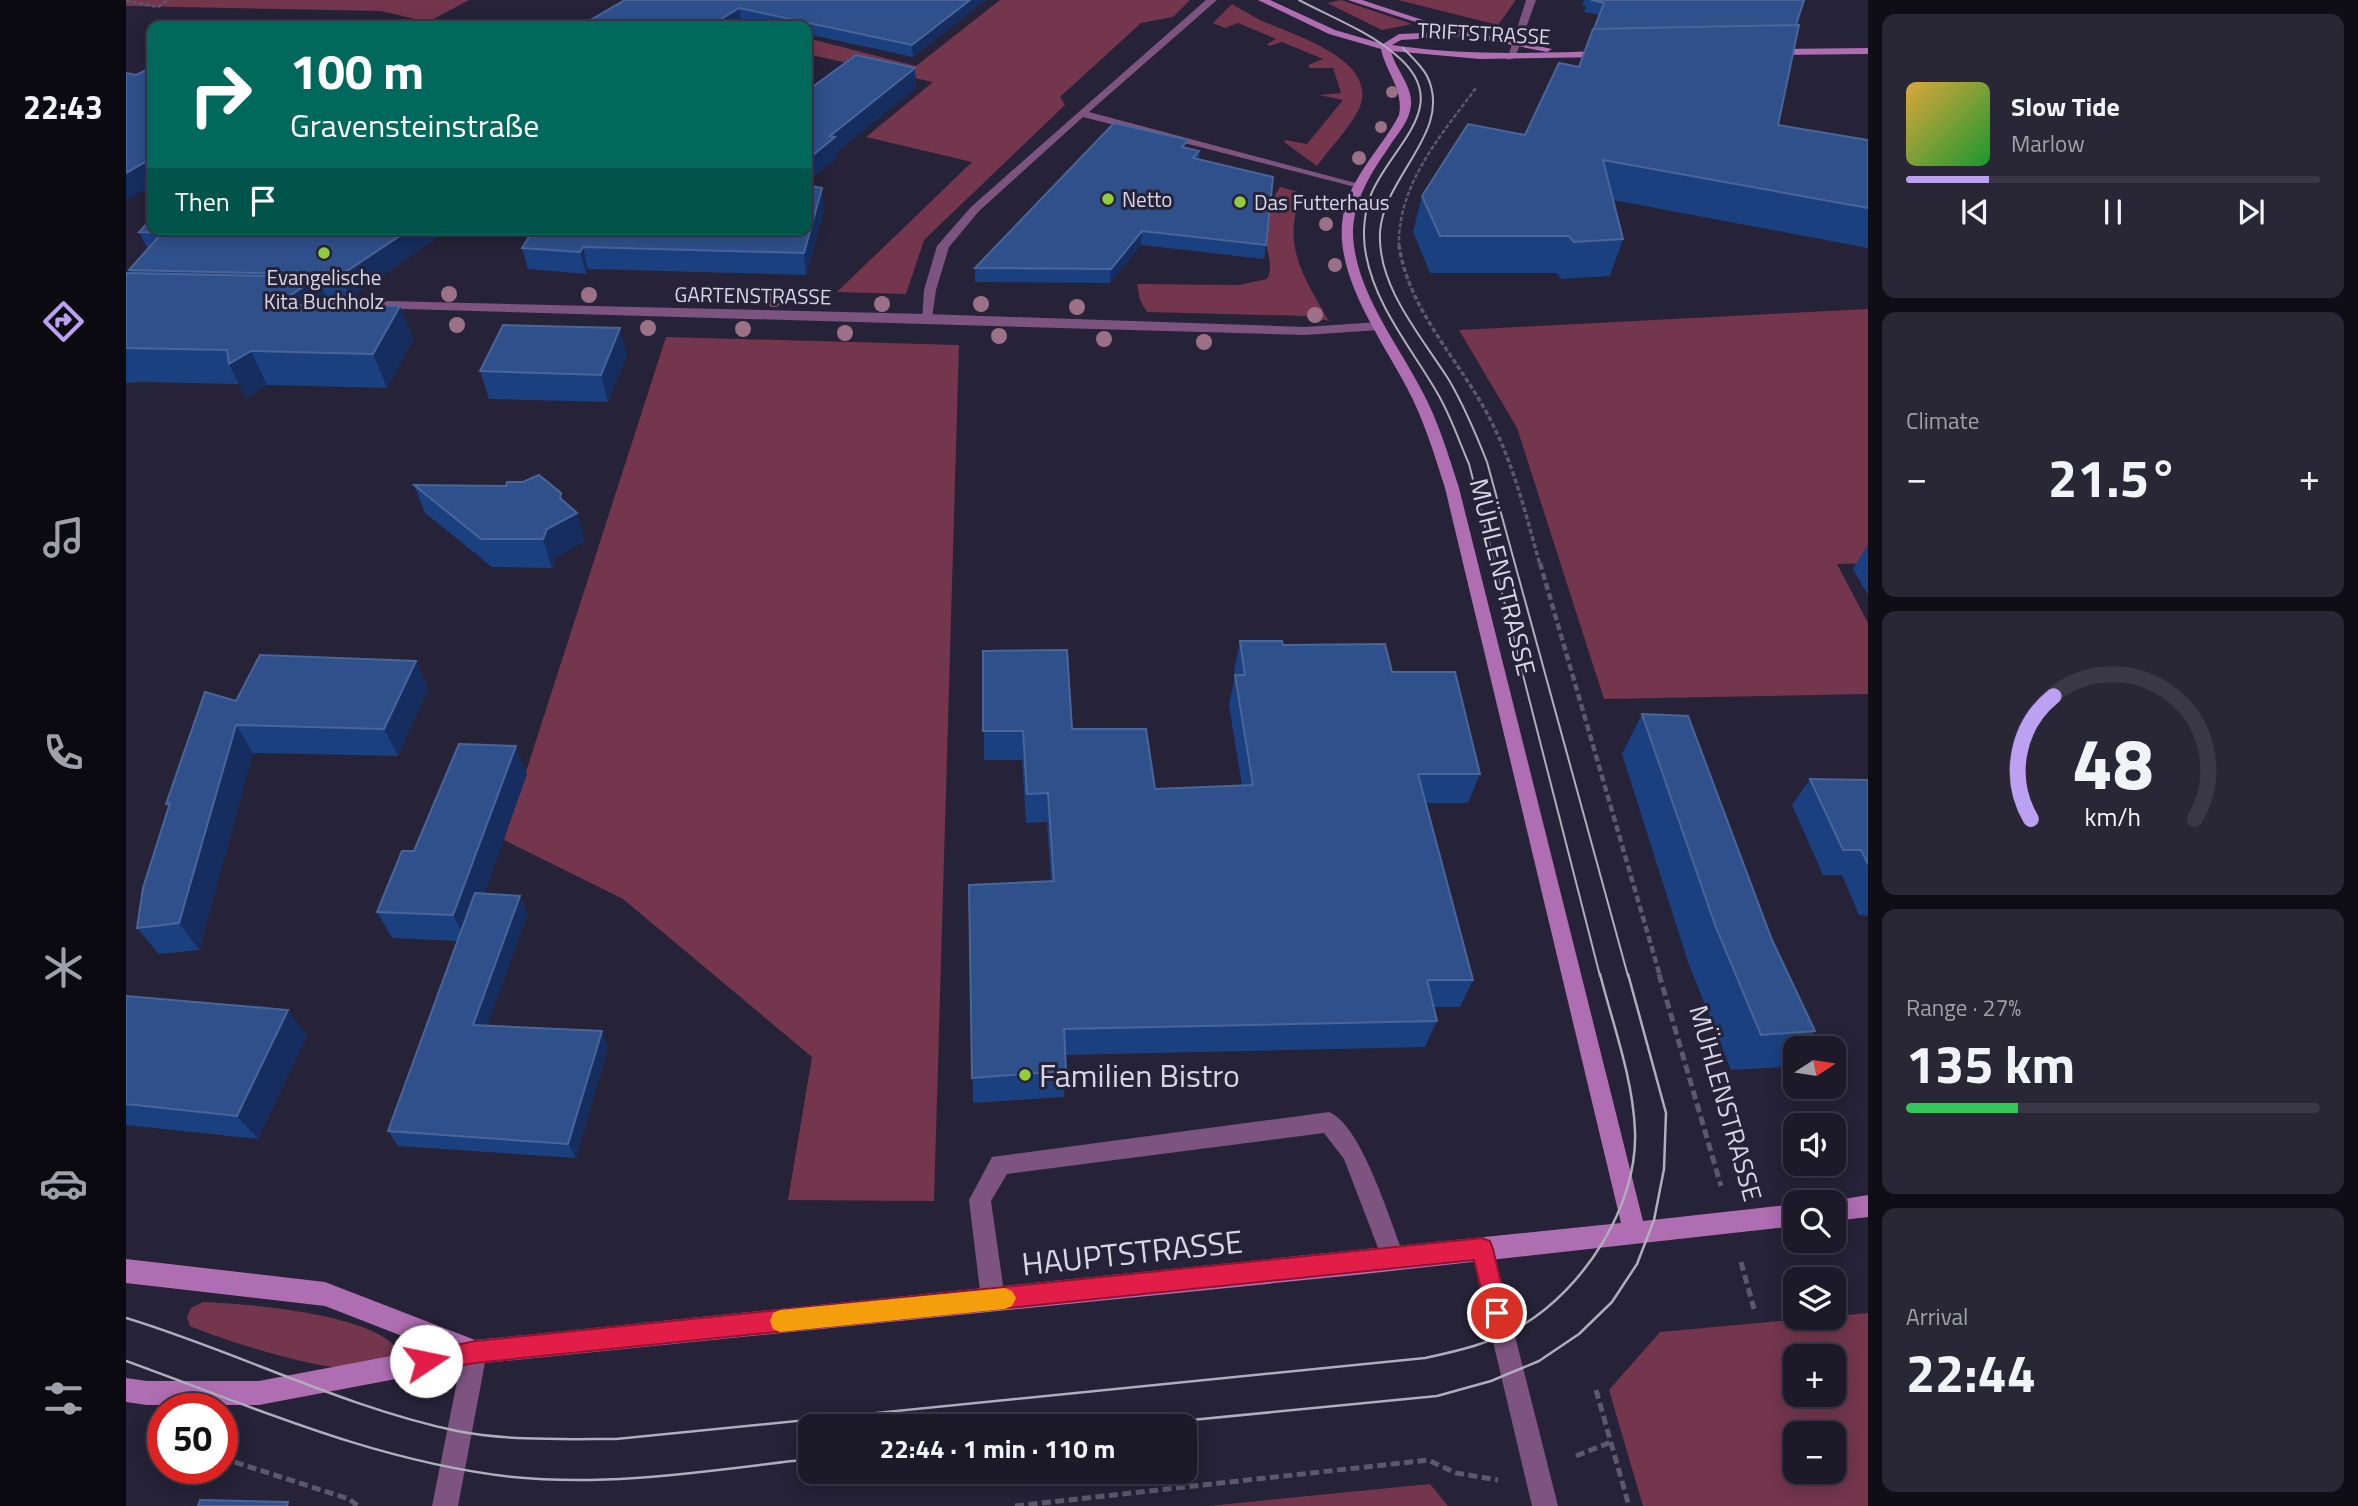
<!DOCTYPE html>
<html lang="en">
<head>
<meta charset="utf-8">
<style>
	:root { --surface:#1c1a29; --page:#292735; --text:#f1f3f6; --muted:#a0a1a8; --line:#3a3846; --accent:#bca0f2 }
	body { margin:0; font-family:"Titillium Web",sans-serif; background:var(--page); color:var(--text); height:100vh; display:flex; flex-direction:column; font-size:26px; white-space:nowrap }
	* { box-sizing:border-box; margin:0 }
	p { font-size:23px; color:var(--muted) }
	.icon { flex:none; width:38px; height:38px; fill:none; stroke:currentColor; stroke-width:2; stroke-linecap:round; stroke-linejoin:round }
	.map { position:relative; flex:1; overflow:hidden }
	.details { display:flex; flex-direction:column; gap:14px; padding:14px; background:#0f0e17; width:490px }
	.details>* { flex:none }
	.hud { position:absolute; left:21px; top:21px; width:665px; height:214px; border-radius:14px; box-shadow:0 4px 18px #0003,0 0 0 2px var(--line); background:#00695c; color:#fff; overflow:hidden }
	.needle { width:46px; rotate:78deg }
	.fabs { position:absolute; left:1657px; top:1036px; display:grid; gap:14px }
	.fabs a { display:grid; place-items:center; width:63px; height:63px; border-radius:14px; background:var(--surface); box-shadow:0 4px 18px #0003,0 0 0 2px var(--line); font-size:35px }
	.speed { position:absolute; left:21px; top:1393px; display:flex; gap:14px; font-size:35px; font-weight:700; text-align:center }
	.speed>* { display:grid; place-content:center; width:91px; height:91px; border-radius:50%; background:var(--surface); box-shadow:0 4px 18px #0003,0 0 0 2px var(--line); line-height:1 }
	.speed .limit { border:10px solid #d22; background:#fff; color:#111 }
	.pin { position:absolute; display:grid; place-items:center; width:60px; height:60px; color:#fff; margin:-30px; border:4px solid #fff; border-radius:50%; box-shadow:0 2px 7px #0007 }
	.me { position:absolute; width:77px; margin:-38px; rotate:79deg; stroke-linejoin:round; filter:drop-shadow(0 0 5px #0008) }
	.turn { display:flex; align-items:center; gap:24px; height:147px; padding:0 28px; font-size:32px }
	.turn .icon { width:91px; height:91px; stroke-width:2.5 }
	.turn b { display:block; font-size:49px; line-height:60px }
	.then { display:flex; align-items:center; height:66px; padding:0 28px; background:#0003; gap:14px; font-size:26px }
	.big { font-size:52px; font-weight:700; line-height:1.1 }
	.details .card { flex:1; display:flex; flex-direction:column; justify-content:center; gap:10px; min-width:0; padding:0 24px; border-radius:14px; background:var(--page) }
	.details .dial { align-items:center; gap:0 }
	.dial svg { height:182px; overflow:visible; fill:none; stroke:var(--line); stroke-width:7; stroke-linecap:round; text-anchor:middle }
	.dial text { fill:var(--text); stroke:none }
	.song { display:flex; align-items:center; gap:21px }
	.cover { width:84px; height:84px; border-radius:10px; background:linear-gradient(135deg,hsl(40 70% 55%),hsl(130 70% 35%)) }
	.played { height:7px; border-radius:4px; background:linear-gradient(90deg,var(--accent) 20%,var(--line) 20%) }
	.keys { display:flex; justify-content:space-around; direction:ltr }
	.heat { display:flex; justify-content:space-between; align-items:center; font-size:38px; direction:ltr }
	.charge { height:10px; border-radius:5px; background:linear-gradient(90deg,#34c759 27%,var(--line) 0) }
	.trip { position:absolute; left:672px; top:1414px; width:399px; height:70px; border-radius:14px; background:var(--surface); box-shadow:0 4px 18px #0003,0 0 0 2px var(--line); font-weight:700; line-height:70px; text-align:center }
	main { display:flex; flex:1; min-height:0 }
	.dock { display:flex; flex-direction:column; width:126px; justify-content:space-around; align-items:center; background:#0b0a10; color:var(--muted) }
	.dock .icon { width:49px; height:49px }
	.dock .on { color:var(--accent) }
	.dock b { font-size:32px; color:var(--text) }
	.map>svg:first-child { display:block }
</style>
</head>
<body>
<main>
<nav class="dock">
<b>22:43</b>
<svg class="icon on" aria-label="directions" viewBox="0 0 24 24"><path d="M12 3l9 9-9 9-9-9zM9 14v-3h6M13 9l2 2-2 2"/></svg>
<svg class="icon" aria-label="music" viewBox="0 0 24 24"><path d="M9 18V5l10-2v13"/><circle cx="6" cy="18" r="3"/><circle cx="16" cy="16" r="3"/></svg>
<svg class="icon" aria-label="phone" viewBox="0 0 24 24"><path d="M5 4h4l2 5-3 2q2 4 5 5l2-3 5 2v4C11 20 4 13 5 4z"/></svg>
<svg class="icon" aria-label="climate" viewBox="0 0 24 24"><path d="M12 3v18M4 7l16 10M4 17L20 7"/></svg>
<svg class="icon" aria-label="car" viewBox="0 0 24 24"><path d="M5 17H2v-5l4-1 3-4h7l3 4 3 1v5h-3M9 17h6M6 11h13"/><circle cx="7" cy="17" r="2"/><circle cx="17" cy="17" r="2"/></svg>
<svg class="icon" aria-label="filters" viewBox="0 0 24 24"><path d="M4 7h16M4 17h16"/><circle cx="9" cy="7" r="2"/><circle cx="15" cy="17" r="2"/></svg>
</nav>
<div class="map">
<svg width="1742" height="1506" viewBox="0 0 1742 1506">
	<rect width="100%" height="100%" fill="#262237"/>
	<path fill="#73364d" fill-rule="evenodd" d="M0,0H343L302,22L255,11L0,6Z
		M874,0H1064L1047,17L1015,23L934,97L939,105L798,240L780,294L711,292L846,162L740,137L807,82L681,54V38L790,66Z
		M1215,0L1286,24L1256,30L1201,3Z
		M1272,0H1390L1372,25Z
		M1106,4C1115,9 1124,15 1134,20C1164,34 1255,59 1233,109C1223,129 1204,148 1191,166L1158,142L1159,140L1181,144L1217,100L1193,95L1215,93L1207,68H1184L1182,65L1197,59L1156,42L1143,46L1141,44L1150,39L1112,23L1099,28L1087,23Z
		M1154,187L1176,193C1155,245 1177,276 1203,321L1179,316L1021,312L1014,300L1011,284L1113,285L1141,279C1148,268 1141,253 1140,241C1139,221 1143,203 1154,187Z
		M1742,309V563L1711,564L1742,623V694L1478,699L1391,428L1333,330Z
		M540,337L833,345L808,1201L662,1200L686,1057L497,899L378,840Z
		M77,1302C123,1304 238,1313 269,1346L264,1358C252,1361 239,1367 227,1368C195,1371 96,1340 64,1326L61,1317L65,1308Z
		M1742,1313V1506H1517L1483,1390L1534,1332ZM1670,1356H1708V1395H1670ZM1708,1433V1472H1670V1433Z
		M1304,1484L1322,1506H1082Z"/>
	<g fill="none" stroke-linecap="round" stroke-linejoin="round">
		<path stroke="#5c596c" stroke-width="2.5" stroke-dasharray="4.5 2" stroke-linecap="butt" d="M0,1L32,7L42,0
			M1273,247C1271,185 1315,135 1350,88"/>
		<path stroke="#5c596c" stroke-width="3.5" stroke-dasharray="5 2.5" stroke-linecap="butt" d="M1273,245C1282,310 1335,362 1364,419C1388,465 1400,515 1414,565"/>
		<path stroke="#5c596c" stroke-width="4.5" stroke-dasharray="7 3.5" stroke-linecap="butt" d="M1414,563L1534,976"/>
		<path stroke="#5c596c" stroke-width="5" stroke-dasharray="9 4.5" stroke-linecap="butt" d="M1533,974L1595,1186
			M1615,1262L1628,1309
			M1470,1390L1503,1506
			M1450,1456L1485,1442
			M96,1458L223,1499L232,1506
			M889,1506L1302,1460L1330,1473L1372,1480"/>
		<path fill="#7d547f" fill-rule="evenodd" d="M1080,0H1091L963,112L1237,185V189L957,117L853,211L823,247L810,290L806,318L800,322L796,321L798,290L811,246L845,207Z
			M1203,1112C1236,1125 1265,1224 1279,1258L1275,1266L1267,1269L1259,1266L1218,1159L1198,1133L881,1174L865,1201L879,1299L875,1307L867,1311L859,1307L855,1299L843,1200L866,1157Z"/>
		<path fill="#7d547f" fill-rule="evenodd" d="M1400,0H1410L1389,58L1381,60Z
			M178,299L800,314L1179,327L1253,322L1259,326L1253,330L1179,335L174,306L172,303Z
			M1356,1238L1364,1241L1367,1249L1432,1506H1406L1345,1249L1348,1241Z
			M349,1340L358,1343L361,1352L332,1506H306L337,1352L340,1343Z"/>
		<path fill="#af6db2" fill-rule="evenodd" d="M1132,0H1144L1209,30L1257,44L1273,34L1320,32L1222,0H1236L1312,25L1426,49L1421,52L1340,36L1275,40L1266,45C1337,56 1409,53 1480,51L1485,54L1480,57L1354,59L1265,51C1269,69 1287,86 1285,105C1284,121 1271,134 1263,147C1245,173 1227,201 1227,234C1229,290 1270,341 1295,389C1312,420 1322,454 1333,488L1517,1221L1670,1204V1226L1229,1275L349,1364L133,1405H21L0,1402V1378L21,1381H133L307,1348L199,1306L0,1283V1259L199,1282L349,1340L1495,1223L1319,488C1308,454 1298,420 1281,388C1254,336 1202,268 1219,207C1229,172 1257,146 1273,115C1278,89 1260,73 1255,49L1203,34Z
			M1742,48V54L1645,55L1640,52L1645,49Z
			M1742,1195V1217L1708,1221V1202H1700Z"/>
		<path stroke="#b0adbd" stroke-width="2" d="M1173,0C1205,17 1242,31 1270,55C1329,104 1267,144 1246,192C1238,211 1236,235 1240,255C1250,308 1287,350 1313,396C1325,417 1333,441 1343,464L1474,976
			M1277,48C1285,56 1296,66 1301,76C1328,131 1258,175 1254,232C1251,287 1296,337 1323,380C1338,406 1350,434 1361,462L1502,976"/>
		<path stroke="#b0adbd" stroke-width="2.5" d="M0,1318C112,1352 217,1407 331,1431C383,1441 437,1439 490,1439L1299,1358C1332,1351 1366,1343 1395,1326C1458,1289 1512,1205 1509,1131C1507,1078 1487,1025 1474,974
			M0,1361C127,1407 251,1462 387,1477C485,1487 586,1470 684,1459
			M1004,1426L1311,1396L1365,1381L1413,1361L1453,1334L1486,1302L1511,1264L1528,1220L1538,1169L1540,1113L1502,974"/>
	</g>
	<g fill="#9c7187">
		<circle cx="1266" cy="92" r="6"/>
		<circle cx="1255" cy="127" r="6"/>
		<circle cx="1233" cy="158" r="7"/>
		<circle cx="1200" cy="224" r="7"/>
		<circle cx="1209" cy="265" r="7"/>
		<circle cx="323" cy="294" r="8"/>
		<circle cx="463" cy="295" r="8"/>
		<circle cx="648" cy="299" r="8"/>
		<circle cx="756" cy="304" r="8"/>
		<circle cx="855" cy="304" r="8"/>
		<circle cx="951" cy="307" r="8"/>
		<circle cx="1189" cy="315" r="8"/>
		<circle cx="331" cy="325" r="8"/>
		<circle cx="522" cy="328" r="8"/>
		<circle cx="617" cy="329" r="8"/>
		<circle cx="719" cy="333" r="8"/>
		<circle cx="873" cy="336" r="8"/>
		<circle cx="978" cy="339" r="8"/>
		<circle cx="1078" cy="342" r="8"/>
	</g>
	<path fill="#1a4080" d="M499,0H860L787,57L681,34V26H644L615,20Z
		M1458,0H1678L1670,25L1652,125L1742,140V248L1487,200L1497,239L1484,276L1435,279L1431,273H1304L1287,232L1296,196L1399,135L1453,67L1474,15L1458,12L1460,6L1456,5Z
		M1061,148L1073,151V159L1140,245L1138,259L1015,245L984,283L849,282V268Z
		M698,210L680,275L462,269L460,274L402,269L396,248Z
		M26,229H324L224,298L200,297L203,306H274L287,340L261,388L141,385L120,398L113,384L15,382L0,383V273H5L3,270L22,249L13,232Z
		M501,355L482,402L363,399L354,371Z
		M288,485L438,501L459,541L430,557L426,568L366,567L299,513Z
		M1742,544V595L1727,569Z
		M1114,641L1157,645L1266,672L1354,774L1342,803H1299L1347,980L1334,1007H1308L1311,1021L1299,1047L939,1055L940,1071L938,1097L847,1103L843,885L925,881L921,822L900,823L896,760H858L857,651L946,729L1029,789L1116,786L1103,705L1109,675L1108,671Z
		M290,661L302,689L272,756L127,753L73,950L33,954L11,928L42,807L40,804L110,701Z
		M1516,714L1646,940L1689,1031L1674,1048H1670V1053L1657,1067L1605,1070L1562,962L1496,754Z
		M401,774L358,894L402,913L361,1025L482,1046L450,1158L272,1146L262,1131L332,941L266,938L251,912L288,851Z
		M1684,779L1742,780V916L1733,915L1716,875H1697L1666,805Z
		M0,996L181,1036L132,1139L0,1125Z"/>
	<path fill="#162d5f" d="M844,0H860L787,57L786,45Z
		M613,8L615,20L605,26H584Z
		M789,68L790,88L710,153L711,158L681,182V160L704,136Z
		M26,158V186L0,200V173Z
		M696,188L698,210L680,275L678,253Z
		M284,229H324L224,298L215,275Z
		M1016,231L1015,245L984,283L985,269Z
		M457,247L462,269L460,274L454,252Z
		M192,277L205,311L150,305Z
		M274,306L287,340L261,388L247,354Z
		M494,328L501,355L482,402L475,375Z
		M125,351L141,385L120,398L103,364Z
		M435,493L443,517L451,513L459,541L430,557L426,568L417,539Z
		M290,661L302,689L272,756L258,729Z
		M110,725L127,753L73,950L53,923Z
		M390,746L401,774L341,942L327,915Z
		M394,896L402,913L356,1040L347,1025Z
		M162,1010L181,1036L132,1139L111,1116Z
		M476,1031L482,1046L450,1158L442,1144Z"/>
	<path fill="#2f508b" stroke="#496599" stroke-width="2" d="M499,0H844L786,45L613,8L584,26H454Z
		M1465,0H1678L1670,25L1468,29L1478,3Z
		M1673,25L1652,125L1742,140V208L1477,160L1497,239L1448,242L1443,236H1314L1296,196L1342,124L1399,135L1433,63L1453,67L1467,29Z
		M730,55L789,68L704,136L709,137L681,160V91Z
		M26,67V158L0,173V73L10,75Z
		M988,123L1062,140L1056,147L1073,151L1067,158L1147,177L1140,245L1016,231L985,269L849,268Z
		M681,185L696,188L678,253L457,247L454,252L396,248L408,229H681Z
		M26,218V229H284L215,275L3,270L36,233L13,232Z
		M0,273L192,277L150,305L274,306L247,354L125,351L103,364L101,350L0,348Z
		M377,325L494,328L475,375L354,371Z
		M413,475L435,493L434,498L451,513L421,529L417,539H355L288,485L380,486L381,482H397Z
		M1114,641H1156L1157,645L1259,644L1266,672H1329L1354,774H1292L1347,980H1301L1311,1021L938,1029L940,1071L846,1078L843,885L928,881L922,793L901,794L897,731H857V651L941,650L946,729H1020L1029,789L1127,785L1109,675H1119Z
		M134,655L290,661L258,729L110,725L53,923L11,928L17,888L44,803L40,804L79,692L110,701Z
		M1516,714L1562,716L1646,940L1689,1031L1635,1035L1589,925Z
		M333,744L390,746L327,915L251,912L276,851H288Z
		M1684,779L1742,780V864L1735,850H1717Z
		M349,893L394,896L347,1025L476,1031L442,1144L262,1131Z
		M0,996L162,1010L111,1116L0,1104Z
		M74,1500L162,1502L161,1506H72Z"/>
	<path fill="#e11d48" stroke="#92132f" stroke-width="2" d="M1356,1238L1364,1241L1367,1249L1382,1313L1379,1321L1371,1324L1364,1321L1361,1313L1348,1260L349,1363L300,1372L292,1369L289,1361L292,1353L349,1341Z"/>
	<path fill="#f59e0b" d="M879,1288L886,1291L890,1298L886,1306L879,1309L654,1332L647,1329L644,1321L647,1313L654,1310Z"/>
	<g fill="#92cd3e" stroke="#262237" stroke-width="2.5">
		<circle cx="982" cy="199" r="7"/>
		<circle cx="1114" cy="202" r="7"/>
		<circle cx="198" cy="253" r="7"/>
		<circle cx="899" cy="1075" r="7"/>
	</g>
	<g text-anchor="middle" dominant-baseline="central" stroke-width="6" stroke-linejoin="round" paint-order="stroke">
		<g font-size="21" fill="#d8d6e4" stroke="#262237">
			<text transform="translate(1358 33) rotate(3)">TRIFTSTRASSE</text>
			<text transform="translate(627 295) rotate(1)">GARTENSTRASSE</text>
		</g>
		<g font-size="21" fill="#d8d6e4" stroke="#262237" text-anchor="start">
			<text x="996" y="199">Netto</text>
			<text x="1128" y="202">Das Futterhaus</text>
			<text x="198" y="277" text-anchor="middle">Evangelische<tspan x="198" dy="24">Kita Buchholz</tspan></text>
		</g>
		<g font-size="26" fill="#d8d6e4" stroke="#262237">
			<text transform="translate(1377 577) rotate(76)">MÜHLENSTRASSE</text>
			<text transform="translate(1600 1103) rotate(74)">MÜHLENSTRASSE</text>
		</g>
		<g font-size="32" fill="#d8d6e4" stroke="#262237" text-anchor="start">
			<text x="913" y="1075">Familien Bistro</text>
		</g>
		<g font-size="32" fill="#d8d6e4" stroke="#262237">
			<text transform="translate(1006 1252) rotate(-6)">HAUPTSTRASSE</text>
		</g>
	</g>
</svg>
<div class="fabs">
<a><svg class="needle" viewBox="-14 -14 28 28"><path d="M0-13l5 13h-10z" fill="#e53935"/><path d="M0 13l5-13h-10z" fill="#a0a1a8"/></svg></a>
<a><svg class="icon" aria-label="sound" viewBox="0 0 24 24"><path d="M4 9h4l5-4v14l-5-4H4zM17 9q2 3 0 6"/></svg></a>
<a><svg class="icon" aria-label="search" viewBox="0 0 24 24"><circle cx="10" cy="10" r="6"/><path d="M15 15l6 6"/></svg></a>
<a><svg class="icon" aria-label="layers" viewBox="0 0 24 24"><path d="M12 4l9 5-9 5-9-5zM3 14l9 5 9-5"/></svg></a>
<a>+</a>
<a>−</a>
</div>
<div class="speed"><div class="limit">50</div></div>
<div class="pin" style="left:1371px;top:1313px;background:#d93025"><svg class="icon" aria-label="arrive" viewBox="0 0 24 24"><path d="M6 21V4h12l-3 4 3 4H6"/></svg></div>
<svg class="me" style="left:300px;top:1361px" viewBox="-20 -20 40 40"><circle r="19" fill="#fff"/><path d="M0-13L10 11 0 6-10 11z" fill="#e11d48"/></svg>
<div class="trip">22:44 · 1 min · 110 m</div>
<div class="hud">
<div class="turn"><svg class="icon" aria-label="right" viewBox="0 0 24 24"><path d="M7 20v-9h11M14 6l5 5-5 5"/></svg><div><b>100 m</b>Gravensteinstraße</div></div>
<div class="then">Then<svg class="icon" aria-label="arrive" viewBox="0 0 24 24"><path d="M6 21V4h12l-3 4 3 4H6"/></svg></div>
</div>
</div>
<section class="details">
<div class="card">
<div class="song"><i class="cover"></i><div><b>Slow Tide</b><p>Marlow</p></div></div>
<div class="played"></div>
<div class="keys"><svg class="icon" aria-label="previous" viewBox="0 0 24 24"><path d="M18 5L8 12l10 7zM5 5v14"/></svg><svg class="icon" aria-label="pause" viewBox="0 0 24 24"><path d="M8 5v14M16 5v14"/></svg><svg class="icon" aria-label="next" viewBox="0 0 24 24"><path d="M6 5l10 7-10 7zM19 5v14"/></svg></div>
</div>
<div class="card"><p>Climate</p>
<div class="heat"><a>−</a><b class="big">21.5°</b><a>+</a></div>
</div>
<div class="card dial"><svg viewBox="0 0 100 80">
<path d="M14 69A42 42 0 1 1 86 69"/>
<path d="M14 69A42 42 0 0 1 24 15" stroke="#bca0f2"/>
<text x="50" y="56" font-size="32" font-weight="700">48</text>
<text x="50" y="72" font-size="11">km/h</text>
</svg></div>
<div class="card"><p>Range · 27%</p><b class="big">135 km</b><div class="charge"></div></div>
<div class="card"><p>Arrival</p><b class="big">22:44</b></div>
</section>
</main>
</body>
</html>
